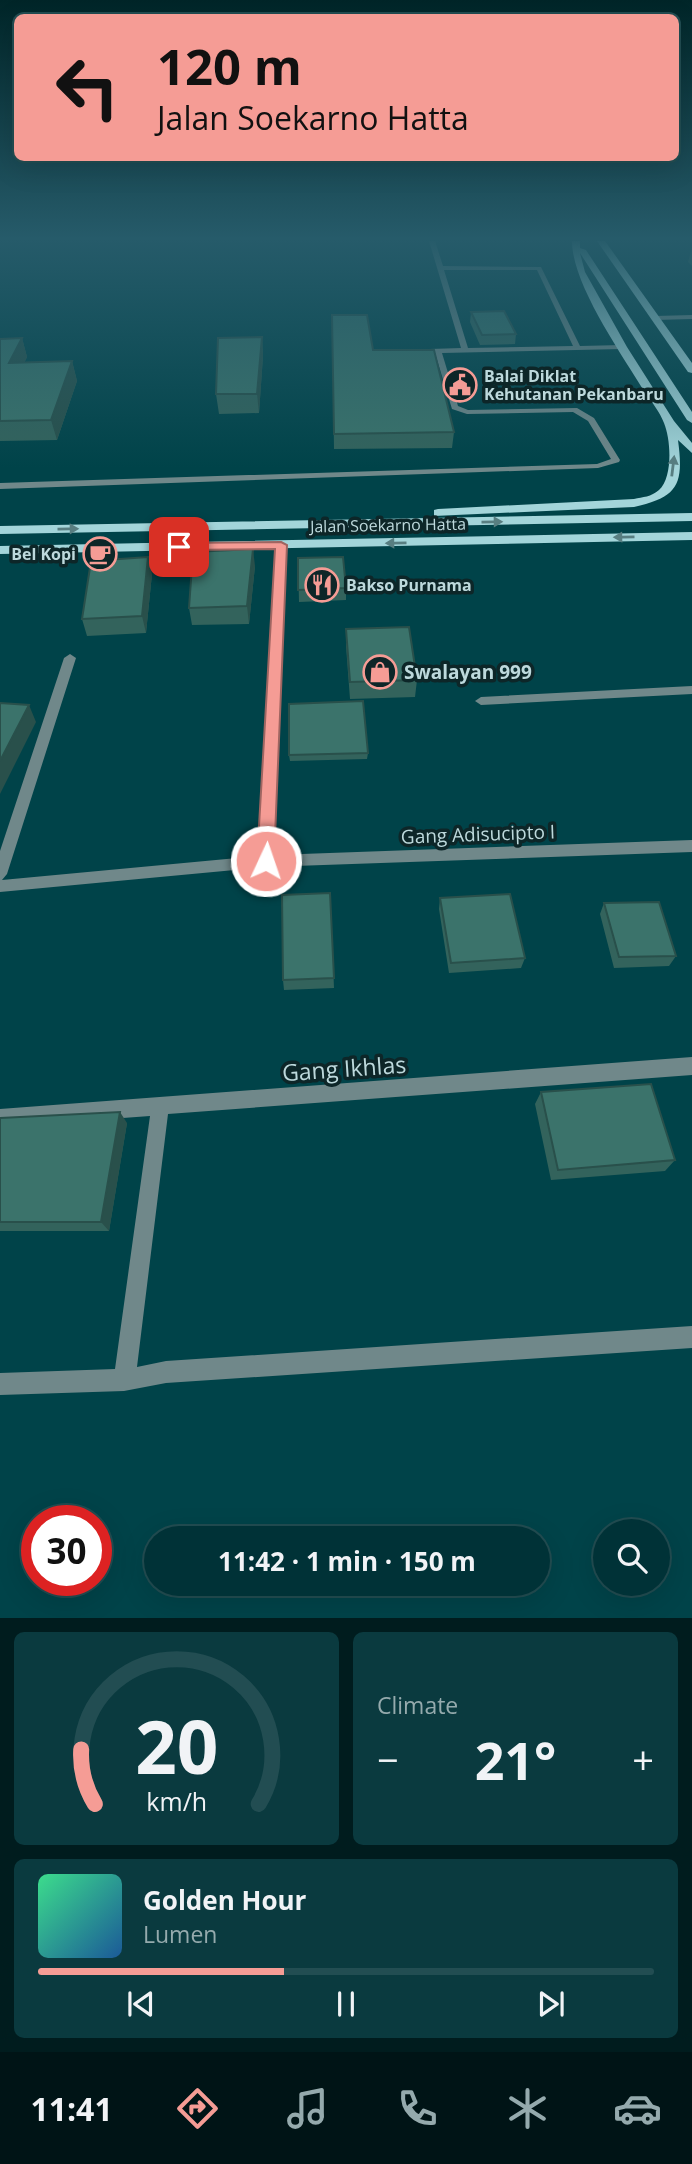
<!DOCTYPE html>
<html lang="en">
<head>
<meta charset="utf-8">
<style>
	:root { --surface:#003237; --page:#0a3a3f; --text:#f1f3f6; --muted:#95aaad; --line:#224d52; --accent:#f59c95 }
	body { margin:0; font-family:"Open Sans",sans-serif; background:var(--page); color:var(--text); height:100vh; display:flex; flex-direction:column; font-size:26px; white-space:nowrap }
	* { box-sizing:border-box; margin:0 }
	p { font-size:23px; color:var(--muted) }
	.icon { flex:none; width:38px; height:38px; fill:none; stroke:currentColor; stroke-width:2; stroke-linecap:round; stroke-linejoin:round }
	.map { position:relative; height:1618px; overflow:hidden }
	.side { display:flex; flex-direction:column; gap:14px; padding:14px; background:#001c1e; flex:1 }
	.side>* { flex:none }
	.guide { position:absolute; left:14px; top:14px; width:665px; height:147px; border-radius:10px; box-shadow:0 7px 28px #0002,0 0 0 2px var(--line); background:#f59c95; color:#111; overflow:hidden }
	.tools { position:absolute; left:593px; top:1519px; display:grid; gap:14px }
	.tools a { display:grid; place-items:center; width:77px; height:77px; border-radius:50%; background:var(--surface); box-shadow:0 7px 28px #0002,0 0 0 2px var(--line); font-size:35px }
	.speed { position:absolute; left:21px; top:1505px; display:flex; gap:14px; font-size:35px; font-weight:700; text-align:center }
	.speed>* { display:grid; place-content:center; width:91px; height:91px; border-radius:50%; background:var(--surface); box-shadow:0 7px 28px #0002,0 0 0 2px var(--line); line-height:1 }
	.speed .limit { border:10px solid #d22; background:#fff; color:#111 }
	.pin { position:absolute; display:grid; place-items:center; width:60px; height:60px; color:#fff; margin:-30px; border-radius:14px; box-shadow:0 4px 10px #0006 }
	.me { position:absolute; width:77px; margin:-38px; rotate:3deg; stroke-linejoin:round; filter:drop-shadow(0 0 5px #0008) }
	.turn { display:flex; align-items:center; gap:24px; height:147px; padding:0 28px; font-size:32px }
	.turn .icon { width:91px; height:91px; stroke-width:2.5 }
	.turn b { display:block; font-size:49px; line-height:60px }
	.big { font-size:52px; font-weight:700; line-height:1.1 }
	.side .card { flex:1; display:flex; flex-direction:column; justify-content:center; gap:10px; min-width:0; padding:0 24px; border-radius:10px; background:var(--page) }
	.side .dial { align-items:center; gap:0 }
	.dial svg { height:182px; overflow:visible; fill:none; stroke:var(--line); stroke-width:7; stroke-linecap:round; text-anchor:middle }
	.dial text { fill:var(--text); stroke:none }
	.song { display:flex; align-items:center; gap:21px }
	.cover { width:84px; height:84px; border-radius:10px; background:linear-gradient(135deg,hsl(150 70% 55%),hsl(210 70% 35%)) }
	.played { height:7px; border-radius:4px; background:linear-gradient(90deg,var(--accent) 40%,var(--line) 40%) }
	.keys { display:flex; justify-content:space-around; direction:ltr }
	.heat { display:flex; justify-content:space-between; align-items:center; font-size:38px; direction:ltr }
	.side .tiles { flex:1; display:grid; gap:14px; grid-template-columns:1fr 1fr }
	.card:last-child { grid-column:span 2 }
	.trip { position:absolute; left:144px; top:1526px; width:406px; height:70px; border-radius:35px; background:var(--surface); box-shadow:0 7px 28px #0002,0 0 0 2px var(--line); font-weight:700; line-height:70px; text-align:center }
	.menu { display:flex; height:112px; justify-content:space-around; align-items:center; background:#001416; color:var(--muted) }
	.menu .icon { width:49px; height:49px }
	.menu .on { color:var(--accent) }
	.menu b { font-size:32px; color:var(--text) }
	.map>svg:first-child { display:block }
</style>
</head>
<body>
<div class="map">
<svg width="692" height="1618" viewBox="0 0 692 1618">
	<rect width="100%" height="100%" fill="#004349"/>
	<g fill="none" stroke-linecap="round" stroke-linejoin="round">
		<path fill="#70888a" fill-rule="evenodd" d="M429,241H435L443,266L541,267L580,346L622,345L625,347L622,349L442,353L458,406L468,410L577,408L594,418L620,460L619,462L598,468L0,489V483L597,464L611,459L588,421L573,412L467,414L452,409L435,353L427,351L430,349L461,348ZM444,270H537L573,346L468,348Z
			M692,315V319L655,320L652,318L655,316Z"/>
		<path fill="#70888a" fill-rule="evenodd" d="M281,542L286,545L274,855L692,840V852L266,867L0,892V851L64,658L70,654L76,658L7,874L2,880L259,856L276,545Z
			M692,686V694L481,705L475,701L481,697Z
			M692,1057V1075L168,1114L137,1367L166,1361L692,1326V1348L166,1383L124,1391L0,1395V1373L115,1369L150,1116L0,1127V1109Z"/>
		<path fill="#a3d5da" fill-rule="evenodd" d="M572,241H580V248L586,250L692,412V423L687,420L580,253L585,272L627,347L674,421L692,443V453L678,440C684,485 678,497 634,507L434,516V510L438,509L634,499C643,497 651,497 659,490C673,477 671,440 664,423C660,412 651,401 644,391C621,353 572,284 572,241Z
			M597,241H605L692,363V373L688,372Z
			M692,513V521L0,534V526Z
			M692,532V540L0,554V546Z"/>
	</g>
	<path fill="#33635c" d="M692,248V266L688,262Z
		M471,312L516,334L515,344L480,345L470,322Z
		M332,315L373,350L454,432L452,448L334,449Z
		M262,337L263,356L259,413L219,414L216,394Z
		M22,338L27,357L24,363L72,361L77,381L57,440L0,441V339Z
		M298,558L346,588V600L299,602Z
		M255,566L249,624L192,625L189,608Z
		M152,574L146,633L87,636L82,619Z
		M346,629L417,680L415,697L350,699L346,646Z
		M368,753L367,759L290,761L289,755Z
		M330,893L334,988L284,990L283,980Z
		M440,898L525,958L521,968L449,973L439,909Z
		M604,903L676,956L669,966L614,968L600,914Z
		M541,1092L675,1160L665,1171L551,1180L535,1104Z
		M0,1118L127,1123L109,1231H0Z"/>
	<path fill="#29504b" d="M262,337L263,356L259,413L257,394Z
		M22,338L27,357L15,382L9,363Z
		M72,361L77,381L57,440L51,420Z
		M253,549L255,566L249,624L247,606Z
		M148,557L152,574L146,633L142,616Z
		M29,705L36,722L0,794V761Z
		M120,1112L127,1123L109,1231L101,1222Z"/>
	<path fill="#3b736b" stroke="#29504b" stroke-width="2" d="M504,311L516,334L482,335L471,312Z
		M332,315H367L373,350H434L454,432L334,434Z
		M262,337L257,394H216L218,338Z
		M22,338L9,363L72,361L51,420L0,421V339Z
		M253,549L247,606L189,608L193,552Z
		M148,557L142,616L82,619L91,561Z
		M343,557L346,588L298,590V558Z
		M409,627L417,680L350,682L346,629Z
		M363,701L368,753L289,755V704Z
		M0,703L29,705L0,761Z
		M330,893L334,978L283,980L282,895Z
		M510,894L525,958L451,963L440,898Z
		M659,902L676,956L619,957L604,903Z
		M651,1084L675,1160L558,1170L541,1092Z
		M120,1112L101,1222H0V1118Z"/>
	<defs><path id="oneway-solid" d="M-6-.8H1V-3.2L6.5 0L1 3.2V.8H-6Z" transform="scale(1.75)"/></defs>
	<g fill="#587e81">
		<use href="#oneway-solid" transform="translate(673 466) rotate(-83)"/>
		<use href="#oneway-solid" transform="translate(492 522) rotate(-1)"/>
		<use href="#oneway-solid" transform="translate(68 529) rotate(-1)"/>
		<use href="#oneway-solid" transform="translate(624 537) rotate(179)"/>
		<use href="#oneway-solid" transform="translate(396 543) rotate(179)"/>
	</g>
	<linearGradient id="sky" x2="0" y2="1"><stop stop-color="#002528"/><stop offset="0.51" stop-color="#265b6a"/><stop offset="1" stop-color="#265b6a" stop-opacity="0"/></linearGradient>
	<rect width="692" height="468" fill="url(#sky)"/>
	<path fill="#f59c95" stroke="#9f6561" stroke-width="2" d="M281,542L287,545L274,861L272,866H260L257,861L275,549L179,550L173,547L179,543Z"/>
	<defs>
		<symbol id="civic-ring" viewBox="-11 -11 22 22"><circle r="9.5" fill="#0d2628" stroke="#f59c95" stroke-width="1.5"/><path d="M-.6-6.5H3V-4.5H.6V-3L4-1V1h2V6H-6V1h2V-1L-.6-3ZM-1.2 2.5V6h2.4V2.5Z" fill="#f59c95"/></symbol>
		<symbol id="cafe-ring" viewBox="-11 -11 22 22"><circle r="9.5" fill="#0d2628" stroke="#f59c95" stroke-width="1.5"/><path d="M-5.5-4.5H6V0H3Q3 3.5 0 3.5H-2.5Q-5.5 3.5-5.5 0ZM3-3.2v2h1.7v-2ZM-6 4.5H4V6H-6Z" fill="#f59c95"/></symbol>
		<symbol id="restaurant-ring" viewBox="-11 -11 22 22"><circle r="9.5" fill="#0d2628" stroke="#f59c95" stroke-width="1.5"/><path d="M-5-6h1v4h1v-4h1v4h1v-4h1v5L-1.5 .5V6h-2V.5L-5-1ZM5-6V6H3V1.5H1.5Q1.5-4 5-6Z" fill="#f59c95"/></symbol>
		<symbol id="shop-ring" viewBox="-11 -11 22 22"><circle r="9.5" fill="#0d2628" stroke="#f59c95" stroke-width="1.5"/><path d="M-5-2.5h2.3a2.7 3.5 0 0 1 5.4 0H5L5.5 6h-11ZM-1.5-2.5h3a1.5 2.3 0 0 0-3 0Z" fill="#f59c95"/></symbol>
	</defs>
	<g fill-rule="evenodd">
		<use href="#civic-ring" x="441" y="366" width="38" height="38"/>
		<use href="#cafe-ring" x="81" y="535" width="38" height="38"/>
		<use href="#restaurant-ring" x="303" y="566" width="38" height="38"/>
		<use href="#shop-ring" x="361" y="653" width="38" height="38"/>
	</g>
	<g text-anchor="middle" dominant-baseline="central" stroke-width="7" stroke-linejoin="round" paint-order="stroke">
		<g font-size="16" font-weight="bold" fill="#bdd9dc" stroke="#0d2628" text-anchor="start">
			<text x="484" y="376">Balai Diklat<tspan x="484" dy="18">Kehutanan Pekanbaru</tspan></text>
			<text x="76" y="554" text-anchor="end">Bel Kopi</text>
			<text x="346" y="585">Bakso Purnama</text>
		</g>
		<g font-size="16" fill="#bdd9dc" stroke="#0d2628">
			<text transform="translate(388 525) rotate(-1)">Jalan Soekarno Hatta</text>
		</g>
		<g font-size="19" font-weight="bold" fill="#bdd9dc" stroke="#0d2628" text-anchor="start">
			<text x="404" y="672">Swalayan 999</text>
		</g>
		<g font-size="19" fill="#bdd9dc" stroke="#0d2628">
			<text transform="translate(478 834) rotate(-2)">Gang Adisucipto I</text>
		</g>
		<g font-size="23" fill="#bdd9dc" stroke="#0d2628">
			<text transform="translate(344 1068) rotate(-4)">Gang Ikhlas</text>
		</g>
	</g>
</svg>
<div class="tools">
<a><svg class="icon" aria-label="search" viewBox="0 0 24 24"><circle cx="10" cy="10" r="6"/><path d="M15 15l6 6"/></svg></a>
</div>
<div class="speed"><div class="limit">30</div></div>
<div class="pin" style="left:179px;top:547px;background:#d93025"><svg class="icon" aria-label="arrive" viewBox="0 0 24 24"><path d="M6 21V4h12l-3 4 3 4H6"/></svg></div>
<svg class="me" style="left:266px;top:861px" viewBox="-20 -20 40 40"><circle r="17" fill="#f59c95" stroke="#fff" stroke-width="3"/><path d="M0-11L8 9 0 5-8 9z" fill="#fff"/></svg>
<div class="trip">11:42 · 1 min · 150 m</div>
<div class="guide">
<div class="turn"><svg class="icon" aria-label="left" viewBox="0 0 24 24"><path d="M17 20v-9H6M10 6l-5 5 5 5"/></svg><div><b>120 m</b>Jalan Soekarno Hatta</div></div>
</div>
</div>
<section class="side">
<div class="tiles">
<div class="card dial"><svg viewBox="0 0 100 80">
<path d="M14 69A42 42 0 1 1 86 69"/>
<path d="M14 69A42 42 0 0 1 8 45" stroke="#f59c95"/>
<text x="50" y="56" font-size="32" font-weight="700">20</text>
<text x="50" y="72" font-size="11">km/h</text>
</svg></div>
<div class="card"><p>Climate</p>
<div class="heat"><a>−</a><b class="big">21°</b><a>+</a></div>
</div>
<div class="card">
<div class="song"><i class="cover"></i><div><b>Golden Hour</b><p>Lumen</p></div></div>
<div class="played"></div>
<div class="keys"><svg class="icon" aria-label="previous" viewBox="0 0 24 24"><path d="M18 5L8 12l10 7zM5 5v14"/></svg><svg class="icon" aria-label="pause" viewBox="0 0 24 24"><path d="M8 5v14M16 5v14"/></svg><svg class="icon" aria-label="next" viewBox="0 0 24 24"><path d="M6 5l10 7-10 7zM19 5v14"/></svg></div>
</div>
</div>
</section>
<nav class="menu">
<b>11:41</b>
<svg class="icon on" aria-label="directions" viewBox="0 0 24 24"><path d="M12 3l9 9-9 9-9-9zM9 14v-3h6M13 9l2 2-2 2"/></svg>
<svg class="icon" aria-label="music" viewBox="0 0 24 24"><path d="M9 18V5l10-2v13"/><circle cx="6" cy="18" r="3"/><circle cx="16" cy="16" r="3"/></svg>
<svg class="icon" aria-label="phone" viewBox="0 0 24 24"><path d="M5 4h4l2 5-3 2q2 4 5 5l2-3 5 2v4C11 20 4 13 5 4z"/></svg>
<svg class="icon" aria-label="climate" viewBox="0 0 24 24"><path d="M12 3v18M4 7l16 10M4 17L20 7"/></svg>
<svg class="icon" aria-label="car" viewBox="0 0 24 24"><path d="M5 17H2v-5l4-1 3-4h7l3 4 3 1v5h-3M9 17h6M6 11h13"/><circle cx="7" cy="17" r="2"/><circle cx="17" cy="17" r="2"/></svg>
</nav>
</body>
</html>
